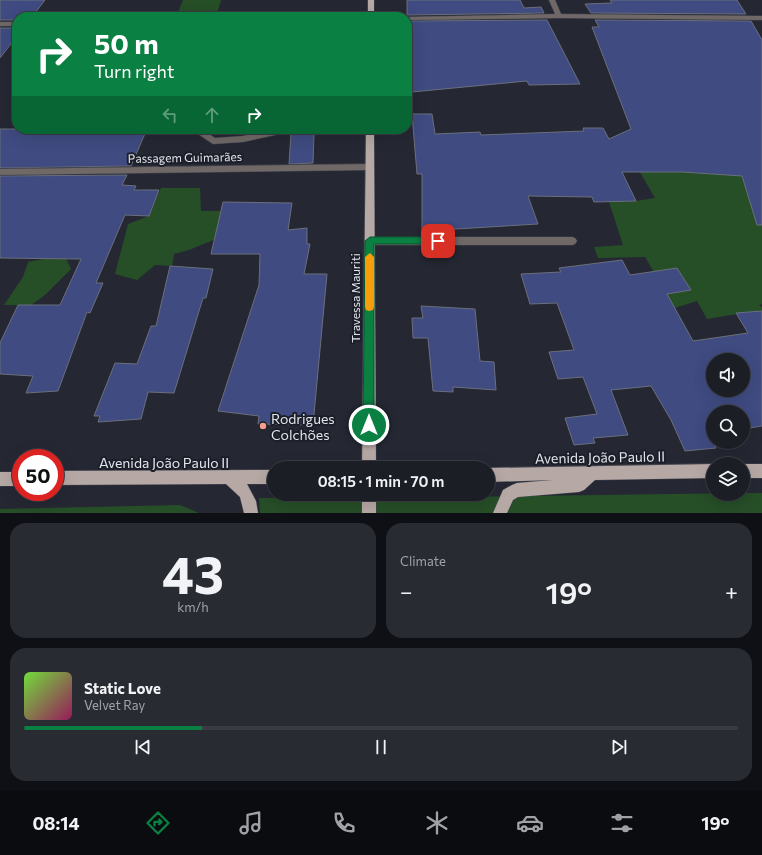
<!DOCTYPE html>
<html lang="en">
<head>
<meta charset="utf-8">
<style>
	:root { --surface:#1c1e26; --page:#292b32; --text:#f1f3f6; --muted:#a0a2a7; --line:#3a3c43; --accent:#0b8043 }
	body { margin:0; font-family:Commissioner,sans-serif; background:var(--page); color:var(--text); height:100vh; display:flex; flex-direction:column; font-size:15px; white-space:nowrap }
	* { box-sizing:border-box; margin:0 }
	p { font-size:13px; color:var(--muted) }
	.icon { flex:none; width:22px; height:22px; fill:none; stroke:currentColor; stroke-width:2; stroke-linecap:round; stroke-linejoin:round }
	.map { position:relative; height:513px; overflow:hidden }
	.drawer { display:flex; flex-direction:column; gap:10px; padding:10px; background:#0f1015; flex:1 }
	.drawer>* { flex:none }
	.banner { position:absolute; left:12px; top:12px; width:400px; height:122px; border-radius:16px; box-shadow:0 4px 16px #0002,0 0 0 1px var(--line); background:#0b8043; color:#fff; overflow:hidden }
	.fabs { position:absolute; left:706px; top:353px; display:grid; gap:8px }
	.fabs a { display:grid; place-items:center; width:44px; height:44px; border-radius:50%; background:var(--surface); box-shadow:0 4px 16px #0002,0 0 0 1px var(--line); font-size:20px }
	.speed { position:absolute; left:12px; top:449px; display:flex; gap:8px; font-size:20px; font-weight:700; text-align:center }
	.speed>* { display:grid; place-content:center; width:52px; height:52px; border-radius:50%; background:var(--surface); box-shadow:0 4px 16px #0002,0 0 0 1px var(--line); line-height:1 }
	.speed .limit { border:6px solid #d22; background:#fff; color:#111 }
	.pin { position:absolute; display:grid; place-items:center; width:34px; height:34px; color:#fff; margin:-17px; border-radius:8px; box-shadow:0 2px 6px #0006 }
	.me { position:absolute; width:44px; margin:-22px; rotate:0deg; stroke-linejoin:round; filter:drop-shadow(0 0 3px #0008) }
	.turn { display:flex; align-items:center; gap:14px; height:84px; padding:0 16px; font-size:18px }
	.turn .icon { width:52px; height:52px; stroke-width:2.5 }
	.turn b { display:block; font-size:28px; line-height:34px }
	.lanes { display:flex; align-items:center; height:38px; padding:0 16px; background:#0003; justify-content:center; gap:20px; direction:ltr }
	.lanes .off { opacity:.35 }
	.big { font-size:30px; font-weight:600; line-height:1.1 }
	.drawer .widget { flex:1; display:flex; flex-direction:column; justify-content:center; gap:6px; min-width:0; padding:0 14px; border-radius:16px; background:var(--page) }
	.drawer .dial { align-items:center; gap:0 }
	.dial b { font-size:52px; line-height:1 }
	.song { display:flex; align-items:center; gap:12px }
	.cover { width:48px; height:48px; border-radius:6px; background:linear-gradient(135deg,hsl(100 70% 55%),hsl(330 70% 35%)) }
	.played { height:4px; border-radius:2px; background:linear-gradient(90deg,var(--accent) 25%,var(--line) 25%) }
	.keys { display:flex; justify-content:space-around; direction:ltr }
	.heat { display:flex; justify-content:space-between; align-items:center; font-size:22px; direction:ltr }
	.drawer .tiles { flex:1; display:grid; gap:10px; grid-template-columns:1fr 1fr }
	.widget:last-child { grid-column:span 2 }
	.trip { position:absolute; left:267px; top:461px; width:228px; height:40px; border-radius:20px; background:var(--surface); box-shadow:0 4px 16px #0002,0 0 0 1px var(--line); font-weight:600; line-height:40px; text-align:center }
	.tabs { display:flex; height:64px; justify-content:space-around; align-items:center; background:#0b0c0f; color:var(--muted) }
	.tabs .icon { width:28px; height:28px }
	.tabs .on { color:var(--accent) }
	.tabs b { font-size:18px; color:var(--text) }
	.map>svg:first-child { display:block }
</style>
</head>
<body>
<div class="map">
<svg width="762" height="513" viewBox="0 0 762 513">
	<rect width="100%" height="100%" fill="#252833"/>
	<path fill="#264e27" d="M183,0H221L216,17H176Z
		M638,169L762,176V304L759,305L762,307V327L749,312L707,319L697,301L675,308L645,257L598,258L594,247L623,245L609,202L636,201L655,198Z
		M161,188H200L201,211H224L228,234L189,250L174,254L172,266L155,265L137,280L115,274L128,224L149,216Z
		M64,255L71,269L45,295L31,305H4L23,277L28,262Z
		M743,493H762V513H260L259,498H390Z
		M180,505L199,513H0V509Z"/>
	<path fill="#3f4b81" stroke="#6b6f7c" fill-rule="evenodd" d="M0,0H45L32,17H17V20H0Z
		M407,0H520L524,8L541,7L544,13L407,15Z
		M610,0H737L746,14L591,13L585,4L612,3Z
		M547,20L580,84L529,85L527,81L412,92L409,73H407V21Z
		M595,20L751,21L762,40V225H757L742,176L682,172H622L636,201L594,202L592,197L528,196L538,224L440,230L422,229V174H417L412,114H432L435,134L480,132L481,135L584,131L583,128H603L609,139L631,129L592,27H599Z
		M0,28H17V36L0,58Z
		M0,129H147L131,166L0,168Z
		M314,133L313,163L289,164L291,134Z
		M127,175L122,185L136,186L134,190H159L149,216L125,215L96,283H103L90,313L87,312L58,391L26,393L33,376L0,374V343L18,305H60L81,259L0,258V176Z
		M223,202L292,203L288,230L307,228V244H310L304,274H327L313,425L258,424L259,416L218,411L259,285L260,254H211Z
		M622,260L630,275L677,268L691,290L667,294L693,341L748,333L736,313L762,311V426L743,429V412H713V434L710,435L716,448L685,451L671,420L651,386L611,390L628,435L593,438L595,443L574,445L565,418L597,414L583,377L558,379L549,352L574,350L557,303L530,304L521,274L561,272L559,268ZM713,360H743V390H713Z
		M170,266L213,269L206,298H203L174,393L148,392L141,419L98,422L100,416H94L115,363L137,364L151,326H156Z
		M421,306L475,309L480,361L494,362L496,390L453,387V392L433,391L428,338H413L412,318H423Z"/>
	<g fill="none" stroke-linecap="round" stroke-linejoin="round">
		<defs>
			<path id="minor" d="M549,0H555L561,14L762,16V20L559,18L407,20V17H404L555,14Z
				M0,22H17V26H0Z
				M191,129H201L215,138L243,136L277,129H293L289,132L243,142L213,144Z
				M370,164L374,167L370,170L0,175V169Z
				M370,237H572L575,238L577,241L575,244L572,245H370L367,244L365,241L367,238Z"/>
			<path id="major" d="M368,0H374V17H368Z
				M366,129H374L376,468H362Z
				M713,464V478L595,480L584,490L579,492L518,497L513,500L507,513H493L503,490L512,485L517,483L552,480L488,482V468Z
				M743,464H762V478H743Z
				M274,470V484H247L256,501L258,513H244L240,497L226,484L55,485V471Z
				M0,472H21V486H0Z
				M362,494H376V513H362Z"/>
		</defs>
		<use href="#minor" stroke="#434650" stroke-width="1"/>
		<use href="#major" stroke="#434650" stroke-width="1"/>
		<use href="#minor" fill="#6f6867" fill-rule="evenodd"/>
		<use href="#major" fill="#b6a8a5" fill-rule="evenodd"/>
	</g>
	<path fill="#0b8043" stroke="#07532c" d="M370,237H438L442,241L438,244H374V425L373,429L369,431L365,429L363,425L365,241Z"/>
	<path fill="#f59e0b" d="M370,253L374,257V307L373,310L369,311L366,310L365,307V257Z"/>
	<circle fill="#f59d8f" stroke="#1c1f29" stroke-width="1.5" cx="263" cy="426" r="4"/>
	<g text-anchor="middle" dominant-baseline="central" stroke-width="4" stroke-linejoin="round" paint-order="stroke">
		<g font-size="12" fill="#e2e4eb" stroke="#1c1f29">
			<text transform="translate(185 157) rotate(-1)">Passagem Guimarães</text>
			<text transform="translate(355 298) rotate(-90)">Travessa Mauriti</text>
		</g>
		<g font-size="14" fill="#e2e4eb" stroke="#1c1f29" text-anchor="start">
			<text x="271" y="418">Rodrigues<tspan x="271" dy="16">Colchões</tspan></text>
		</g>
		<g font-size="14" fill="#e2e4eb" stroke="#1c1f29">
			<text transform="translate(600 457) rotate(-1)">Avenida João Paulo II</text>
			<text x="164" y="462">Avenida João Paulo II</text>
		</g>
	</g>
</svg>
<div class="fabs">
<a><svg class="icon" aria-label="sound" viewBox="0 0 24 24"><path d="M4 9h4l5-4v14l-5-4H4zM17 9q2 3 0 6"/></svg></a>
<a><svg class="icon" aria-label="search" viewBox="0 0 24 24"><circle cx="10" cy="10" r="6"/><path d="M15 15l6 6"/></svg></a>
<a><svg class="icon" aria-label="layers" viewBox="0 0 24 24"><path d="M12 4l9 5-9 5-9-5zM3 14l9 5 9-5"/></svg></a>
</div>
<div class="speed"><div class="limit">50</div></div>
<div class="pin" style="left:438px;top:241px;background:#d93025"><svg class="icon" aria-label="arrive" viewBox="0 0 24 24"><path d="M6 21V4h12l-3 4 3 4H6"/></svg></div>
<svg class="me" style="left:369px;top:425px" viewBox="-20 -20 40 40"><circle r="17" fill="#0b8043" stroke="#fff" stroke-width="3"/><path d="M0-11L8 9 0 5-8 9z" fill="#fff"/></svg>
<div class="trip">08:15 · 1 min · 70 m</div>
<div class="banner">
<div class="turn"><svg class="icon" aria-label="right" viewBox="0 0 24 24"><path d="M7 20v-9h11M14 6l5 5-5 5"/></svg><div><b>50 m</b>Turn right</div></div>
<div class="lanes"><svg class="icon off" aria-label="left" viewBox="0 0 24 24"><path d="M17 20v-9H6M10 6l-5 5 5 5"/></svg><svg class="icon off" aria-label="ahead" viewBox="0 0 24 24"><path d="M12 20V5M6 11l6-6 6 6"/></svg><svg class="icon" aria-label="right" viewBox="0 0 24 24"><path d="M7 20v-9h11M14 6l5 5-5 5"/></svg></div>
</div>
</div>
<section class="drawer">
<div class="tiles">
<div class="widget dial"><b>43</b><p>km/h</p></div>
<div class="widget"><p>Climate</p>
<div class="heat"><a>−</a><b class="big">19°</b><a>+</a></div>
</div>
<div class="widget">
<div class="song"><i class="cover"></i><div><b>Static Love</b><p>Velvet Ray</p></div></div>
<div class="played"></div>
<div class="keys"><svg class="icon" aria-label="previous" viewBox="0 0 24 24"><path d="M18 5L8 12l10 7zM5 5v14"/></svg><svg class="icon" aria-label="pause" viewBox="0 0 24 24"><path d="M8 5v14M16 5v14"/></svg><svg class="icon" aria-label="next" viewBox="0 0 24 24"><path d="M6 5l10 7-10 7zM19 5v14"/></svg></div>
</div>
</div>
</section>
<nav class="tabs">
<b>08:14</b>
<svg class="icon on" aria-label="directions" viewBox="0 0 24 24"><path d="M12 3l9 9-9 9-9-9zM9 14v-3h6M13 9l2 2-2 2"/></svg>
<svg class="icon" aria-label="music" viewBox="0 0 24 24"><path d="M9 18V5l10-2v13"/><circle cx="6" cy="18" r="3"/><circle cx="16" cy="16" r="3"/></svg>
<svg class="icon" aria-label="phone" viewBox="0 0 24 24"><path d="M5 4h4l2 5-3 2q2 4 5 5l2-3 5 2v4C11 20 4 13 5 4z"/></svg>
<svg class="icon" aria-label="climate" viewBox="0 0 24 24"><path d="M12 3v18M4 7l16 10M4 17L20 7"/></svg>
<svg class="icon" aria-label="car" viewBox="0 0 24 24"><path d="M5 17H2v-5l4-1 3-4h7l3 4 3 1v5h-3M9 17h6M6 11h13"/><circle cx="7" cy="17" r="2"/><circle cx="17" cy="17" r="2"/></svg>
<svg class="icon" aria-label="filters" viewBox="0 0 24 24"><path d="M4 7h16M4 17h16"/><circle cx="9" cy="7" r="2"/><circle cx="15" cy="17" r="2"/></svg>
<b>19°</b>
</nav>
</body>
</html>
